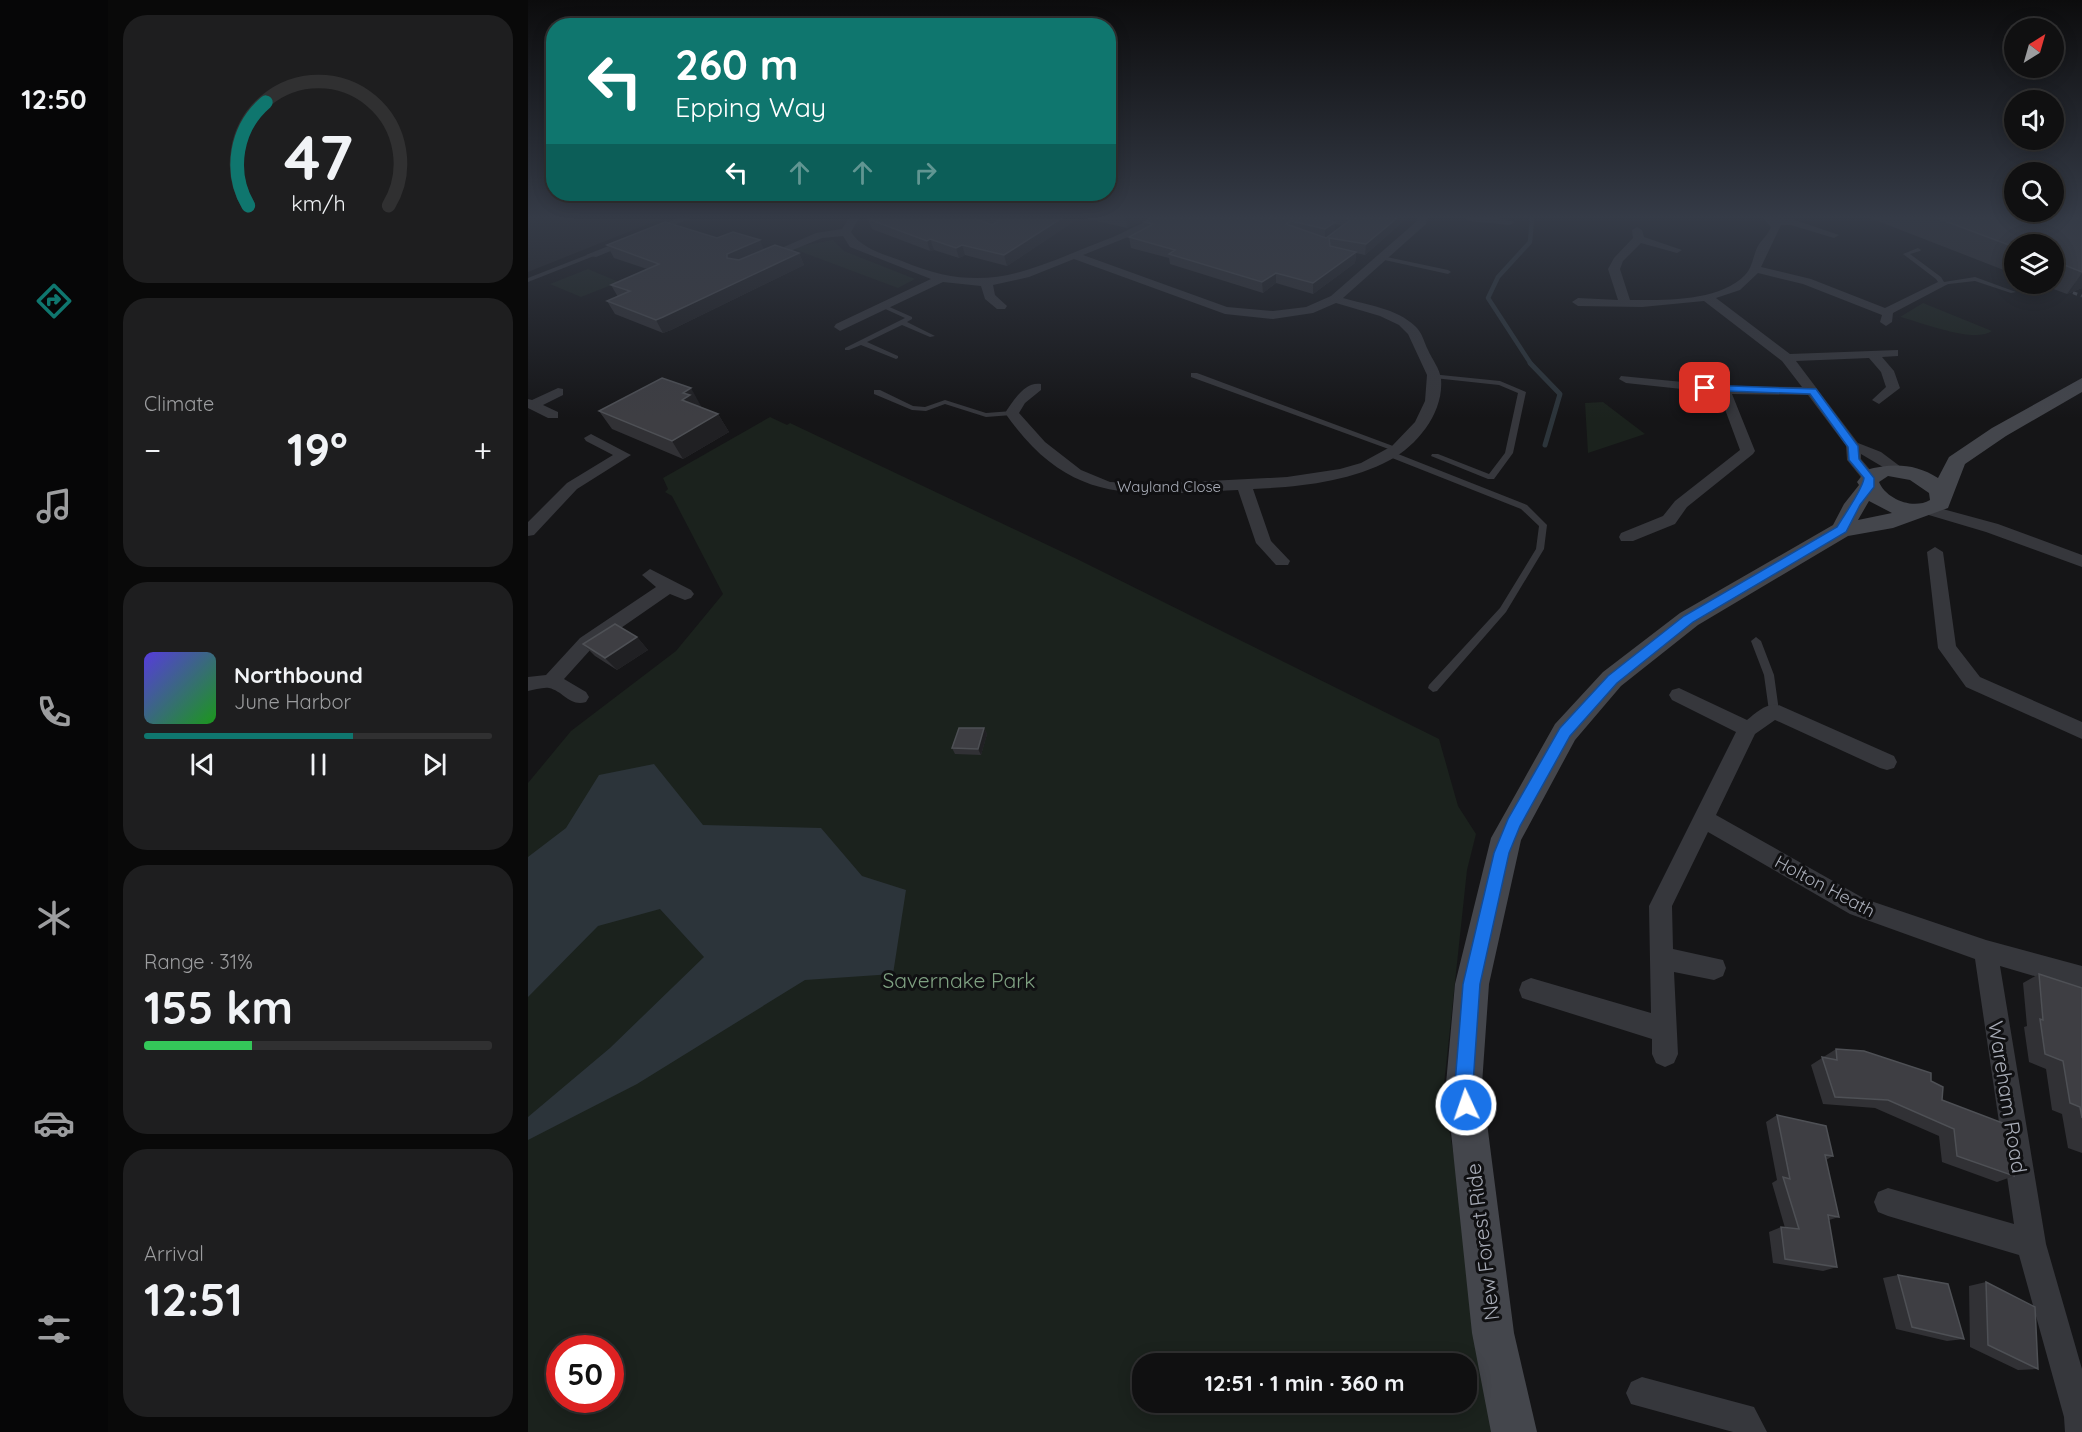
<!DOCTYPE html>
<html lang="en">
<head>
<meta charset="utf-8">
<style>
	:root { --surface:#101011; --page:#1e1e1f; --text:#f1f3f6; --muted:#9c9d9f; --line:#303031; --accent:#0f766e }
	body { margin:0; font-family:Quicksand,sans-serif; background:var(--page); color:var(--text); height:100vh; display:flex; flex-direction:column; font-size:22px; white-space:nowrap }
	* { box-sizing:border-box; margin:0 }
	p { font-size:20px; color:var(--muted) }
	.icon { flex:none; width:33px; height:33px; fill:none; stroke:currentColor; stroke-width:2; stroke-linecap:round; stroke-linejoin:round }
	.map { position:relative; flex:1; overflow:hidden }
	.side { display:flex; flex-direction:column; gap:15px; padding:15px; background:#090909; width:420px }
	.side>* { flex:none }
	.guide { position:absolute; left:18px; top:18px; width:570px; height:183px; border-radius:24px; box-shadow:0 3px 15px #0003,0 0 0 2px var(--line); background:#0f766e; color:#fff; overflow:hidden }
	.needle { width:39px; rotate:37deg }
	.controls { position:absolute; left:1476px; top:18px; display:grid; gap:12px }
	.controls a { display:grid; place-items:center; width:60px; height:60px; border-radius:50%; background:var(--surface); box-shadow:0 3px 15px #0003,0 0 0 2px var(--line); font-size:30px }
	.speed { position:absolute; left:18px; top:1335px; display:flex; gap:12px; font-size:30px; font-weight:700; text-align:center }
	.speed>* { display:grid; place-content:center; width:78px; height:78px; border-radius:50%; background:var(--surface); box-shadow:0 3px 15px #0003,0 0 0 2px var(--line); line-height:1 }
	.speed .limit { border:9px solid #d22; background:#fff; color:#111 }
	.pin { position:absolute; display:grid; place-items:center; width:51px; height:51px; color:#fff; margin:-26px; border-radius:12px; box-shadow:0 3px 9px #0006 }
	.me { position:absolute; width:66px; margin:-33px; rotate:357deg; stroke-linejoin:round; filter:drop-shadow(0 0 4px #0008) }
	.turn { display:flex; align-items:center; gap:21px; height:126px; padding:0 30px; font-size:27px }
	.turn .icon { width:78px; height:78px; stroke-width:2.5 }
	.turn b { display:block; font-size:42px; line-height:51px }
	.lanes { display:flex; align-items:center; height:57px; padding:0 30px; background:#0003; justify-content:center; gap:30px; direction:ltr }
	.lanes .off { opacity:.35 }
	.big { font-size:45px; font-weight:800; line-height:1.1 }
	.side .card { flex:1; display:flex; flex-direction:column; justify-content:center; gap:9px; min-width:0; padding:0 21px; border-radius:24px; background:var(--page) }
	.side .dial { align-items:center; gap:0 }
	.dial svg { height:156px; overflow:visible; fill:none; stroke:var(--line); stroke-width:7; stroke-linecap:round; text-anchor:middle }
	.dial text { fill:var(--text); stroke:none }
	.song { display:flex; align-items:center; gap:18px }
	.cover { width:72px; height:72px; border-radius:9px; background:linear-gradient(135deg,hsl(250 70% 55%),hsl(120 70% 35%)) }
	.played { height:6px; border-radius:3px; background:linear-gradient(90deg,var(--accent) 60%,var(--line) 60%) }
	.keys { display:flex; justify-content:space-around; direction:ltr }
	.heat { display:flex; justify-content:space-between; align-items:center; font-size:33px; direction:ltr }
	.charge { height:9px; border-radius:4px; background:linear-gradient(90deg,#34c759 31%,var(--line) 0) }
	.trip { position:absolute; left:604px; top:1353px; width:345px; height:60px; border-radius:24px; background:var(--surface); box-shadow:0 3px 15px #0003,0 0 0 2px var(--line); font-weight:800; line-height:60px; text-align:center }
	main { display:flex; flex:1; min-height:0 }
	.dock { display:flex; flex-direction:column; width:108px; justify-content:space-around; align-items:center; background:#060607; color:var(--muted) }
	.dock .icon { width:42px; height:42px }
	.dock .on { color:var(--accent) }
	.dock b { font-size:27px; color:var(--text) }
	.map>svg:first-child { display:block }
</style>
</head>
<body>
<main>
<nav class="dock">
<b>12:50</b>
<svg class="icon on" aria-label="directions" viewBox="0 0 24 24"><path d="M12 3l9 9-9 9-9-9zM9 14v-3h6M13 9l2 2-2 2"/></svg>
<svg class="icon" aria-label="music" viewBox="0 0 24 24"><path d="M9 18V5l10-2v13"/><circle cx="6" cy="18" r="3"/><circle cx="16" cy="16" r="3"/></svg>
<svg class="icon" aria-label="phone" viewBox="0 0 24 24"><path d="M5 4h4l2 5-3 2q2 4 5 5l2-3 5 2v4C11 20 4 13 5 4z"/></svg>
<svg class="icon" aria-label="climate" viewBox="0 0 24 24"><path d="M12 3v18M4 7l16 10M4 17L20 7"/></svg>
<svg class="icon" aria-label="car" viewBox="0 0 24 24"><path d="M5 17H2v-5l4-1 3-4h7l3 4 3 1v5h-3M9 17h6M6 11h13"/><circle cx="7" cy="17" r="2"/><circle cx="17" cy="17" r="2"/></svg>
<svg class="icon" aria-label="filters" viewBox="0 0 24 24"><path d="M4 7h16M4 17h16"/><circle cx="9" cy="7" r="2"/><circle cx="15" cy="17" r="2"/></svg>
</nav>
<section class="side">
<div class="card dial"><svg viewBox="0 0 100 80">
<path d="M14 69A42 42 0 1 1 86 69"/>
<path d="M14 69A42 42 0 0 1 23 16" stroke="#0f766e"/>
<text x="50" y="56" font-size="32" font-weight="700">47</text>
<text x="50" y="72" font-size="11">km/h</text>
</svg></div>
<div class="card"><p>Climate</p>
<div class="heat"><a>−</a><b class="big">19°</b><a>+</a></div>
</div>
<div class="card">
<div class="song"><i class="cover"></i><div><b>Northbound</b><p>June Harbor</p></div></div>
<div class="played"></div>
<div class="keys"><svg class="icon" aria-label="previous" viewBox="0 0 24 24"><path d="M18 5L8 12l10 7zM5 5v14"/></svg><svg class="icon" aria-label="pause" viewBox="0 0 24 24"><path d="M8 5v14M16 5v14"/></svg><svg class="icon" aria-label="next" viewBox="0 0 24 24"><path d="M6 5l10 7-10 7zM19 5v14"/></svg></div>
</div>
<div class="card"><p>Range · 31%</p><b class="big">155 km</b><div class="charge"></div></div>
<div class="card"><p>Arrival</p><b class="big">12:51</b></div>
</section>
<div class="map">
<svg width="1554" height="1432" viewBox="0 0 1554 1432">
	<rect width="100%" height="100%" fill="#151517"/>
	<path fill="#212124" d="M0,218H135L0,272Z"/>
	<path fill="#1b221d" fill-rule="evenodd" d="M305,240L316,251L387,279L370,288L263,248Z
		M60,269L91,282L53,297L22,284Z
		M1395,303L1464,331C1446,344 1393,322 1372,317Z
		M1075,402L1117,434L1060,453L1057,403Z
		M242,417L259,425L262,423L549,559L911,739L930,806L948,834L939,870L915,1094L974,1432H0V783L43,731L148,651L195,594L144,496L137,492L140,489L135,478ZM32,1348H82V1400H32ZM615,1364H939V1402H615Z"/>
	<path fill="#2c343a" d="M126,764L175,825L293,828L334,876L378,890L365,974L277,980L109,1084L0,1140V1117L82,1048L176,957L132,909L70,926L0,997V857L38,828L71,775Z"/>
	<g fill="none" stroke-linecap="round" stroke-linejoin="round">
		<path stroke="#2c343a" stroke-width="4.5" d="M1003,364L960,298L970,277L1002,242L1004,218"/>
		<path stroke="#2c343a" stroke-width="5" d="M1002,363L1032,394L1017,445"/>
		<path fill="#36373c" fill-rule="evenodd" d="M1390,248L1393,250L1392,251L1382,254L1413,277L1416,282L1447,277L1488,292L1483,293L1447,281L1412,285L1408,279L1375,254Z
			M64,253L66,254V256L0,282V278Z
			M854,256L920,270L923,272L920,274L852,259V257Z
			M353,305H357L384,317V319L379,322L407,336L402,337L374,325L339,342L370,356V358L368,359L333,345L321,350H317V348L377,318L353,307Z
			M663,373H669L873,449L869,451H866L663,377Z
			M903,374L972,381L998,392L985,453L966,479H960L903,456L904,454H910L961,474L977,453L990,393L971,385L906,378H903Z
			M346,390H352L385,406L397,407L417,400L458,413L484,411L488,413L484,415L458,417L417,404L398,411L384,410L346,394Z
			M859,452H865L999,505L1019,525L1016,549L978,612L909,691L905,692L900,688L901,685L972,608L1008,549L1011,526L993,509L859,456Z
			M1228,637L1233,641L1246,675L1251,711L1250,714H1242L1241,711L1236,675L1223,641Z"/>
		<path fill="#36373c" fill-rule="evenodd" d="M150,218H163L68,257L58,255Z
			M321,218H331L323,232C334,249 355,254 374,261C461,298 503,268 585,237C602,230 618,218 636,218L615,231L555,255L699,307L745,311L778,307L803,296L889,221V218H899L898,224L815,298C839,305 868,308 887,326C894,332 896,342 900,350C904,359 912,369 913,379C916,412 890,445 862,460C821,482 771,487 725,489L743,541L762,561L760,565H748L728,543L710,490C607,495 543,508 477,413C485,401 497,381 513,384V390L497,403L491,413L517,442L553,470L582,482L623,484L759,477L812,469L833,463L864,446L887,422L897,401L899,375L880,334L871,325L852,316L808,303L785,313L745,319L697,314L546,259L501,277L465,285L467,295L479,306L477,309H469L457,299L453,286L415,282L312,331L306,327L308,324L403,279L322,247L315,236L294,238L238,261L228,259L288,233L314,229Z
			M936,218H970L987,222L982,225L941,221Z
			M1235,218L1264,219L1311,235L1306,238L1263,225H1253L1233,267L1283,279L1357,308L1410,282L1420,284L1365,313L1364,322L1358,326L1352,322L1354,315L1275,284L1230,273L1212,290L1188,298L1262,354L1370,350V356L1354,357L1366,371L1372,388L1351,404L1344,400L1358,387L1353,372L1341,358L1268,361L1330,443L1353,452L1377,470L1375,473H1365L1333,454V459L1349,478L1346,481H1336L1319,460L1318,446L1280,395L1204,394L1227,451L1225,454L1159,507L1147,524L1105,541H1093L1091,537L1093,533L1135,516L1147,501L1212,450L1191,393L1098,383L1091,379L1093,376L1196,386L1274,387L1254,361L1176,301L1114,307L1050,306L1044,302L1050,298L1090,300L1080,269L1086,258L1105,238L1104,230L1109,227L1114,230L1116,237L1154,250L1149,253L1113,243L1095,261L1092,269L1102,300C1136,300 1191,302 1217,275C1225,267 1225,255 1230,246C1234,239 1240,235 1243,227Z
			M30,388L35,389V395L15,405L30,412V418H20L0,408V399L4,400Z
			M63,434L103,455L49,489L6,535L0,536V522L39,483L85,455L58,441L56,438Z
			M1400,505L1470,524L1554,555V567L1458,532L1394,513L1392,510L1394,507Z
			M1407,547L1415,552L1428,646L1452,677L1554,722V739L1438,687L1410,648L1399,552Z
			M122,569L163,590L166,594L163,598L157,600L142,594L64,648L36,679L58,692L61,697L58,702C42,707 35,691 21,688C15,687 6,690 0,691V677L18,675L52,638L128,587L114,575Z
			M1151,688L1219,720C1229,712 1240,701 1253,706L1366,756L1369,762L1366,768L1359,770L1352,768L1247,720L1227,734L1188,815L1337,899L1458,940L1554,966V990L1472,966L1518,1244L1554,1369V1432H1537L1536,1417L1491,1255L1360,1216L1350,1212L1346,1202L1350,1192L1360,1188L1486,1224L1447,959L1322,914L1180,832L1144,906L1145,949L1195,960L1198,968L1195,976L1186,980L1146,972L1150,1054L1146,1063L1137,1067L1128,1063L1124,1054V1039L994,998L991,990L994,982L1003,978L1123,1013L1121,906L1208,732L1144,700L1141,695L1144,690Z
			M1114,1377L1226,1407L1239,1432H1205L1103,1404L1098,1393L1103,1382Z"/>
		<path fill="#44464c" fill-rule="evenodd" d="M1554,378V392L1478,436L1437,464L1420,508L1365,528L1320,536L1170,625L1093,686L1047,740L993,840L961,984L954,1084L986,1333L1009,1432H963L944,1333L918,1084L927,984L963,838L1027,724L1075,672L1152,613L1305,525L1316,504L1331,485L1329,482L1338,470C1363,463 1387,463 1410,478L1421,457L1464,428ZM1360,476L1382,480L1401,493L1402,500C1385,510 1358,499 1351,482ZM1341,501L1364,513L1330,520Z"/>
		<path stroke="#494b51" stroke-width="3" stroke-dasharray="4.5 4" stroke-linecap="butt" d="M1521,284L1554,296"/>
	</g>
	<path fill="#313135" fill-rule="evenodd" d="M342,218H551L479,266L437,255L431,258L406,250L402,251L344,229L340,219Z
		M556,218H879L837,255L828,253L827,263L785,294L748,283L735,293L642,264L641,258L603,248L601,237L617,228L616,222L623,218L599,228ZM807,224L814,225L807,231Z
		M1342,218H1554V288L1539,294L1512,284H1526V244H1486V274Z
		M189,238L236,250L271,253L276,265L143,330L135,333L87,314L79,301L90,297L83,285L119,269L86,258L79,245Z
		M173,406L172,407L190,414L201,432L155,459L84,429L71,411Z
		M109,637L120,650L89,670L67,656L55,644Z
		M456,728L459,734L453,755L427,754L424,748Z
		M1511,974L1554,988V1153L1540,1148L1534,1114L1524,1110L1518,1069L1501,1062L1496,1027L1499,1026L1495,983Z
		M1308,1049L1403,1081L1414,1100L1486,1176L1469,1182L1414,1162L1411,1136L1347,1108L1295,1104L1283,1065Z
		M1249,1115L1305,1156L1298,1160L1311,1217L1301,1220L1309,1267L1295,1271L1245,1263L1241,1232L1253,1227L1257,1228L1244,1183L1249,1180L1238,1122Z
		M1370,1275L1436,1339L1419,1341L1368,1329L1355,1278Z
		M1458,1282L1510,1369L1490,1370L1442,1347L1441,1286Z"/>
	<path fill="#202023" d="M534,218H551L479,266L476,255Z
		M598,218H623L599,228Z
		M869,218H879L837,255L838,244Z
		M807,222V232L797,240V229Z
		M402,239L406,250L402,251L399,241Z
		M232,240L237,252L205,266L199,258V254Z
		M434,245L437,255L431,258L428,248Z
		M828,252L827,263L785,294V283Z
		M271,253L276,265L143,330L135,333L128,320Z
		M748,273V283L735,293L734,282Z
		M1554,273V288L1539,294Z
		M163,388L173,406L170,408L154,400L155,393Z
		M190,414L201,432L155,459L144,441Z
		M109,637L120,650L89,670L77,658Z
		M456,728L459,734L453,755L450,749Z"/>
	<path fill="#3e3e43" stroke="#4e5055" stroke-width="1.5" d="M342,218H446L464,225L471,221L463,218H534L476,255L434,245L428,248L402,239L399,241L340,219Z
		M623,218H791L807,222L797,229L763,221L758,224L798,238L822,220L819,218H869L838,244L801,238L802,246L828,252L785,283L748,273L734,282L641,254L647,250L601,237L625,224L616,222Z
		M1409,218H1554V272L1526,261V244H1486V247Z
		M137,222L189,238L205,232L232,240L199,254V258L211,260L247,245L271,253L135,317L128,320L79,301L102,291L83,285L131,264L79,245Z
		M134,378L163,388L155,393L162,395L154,400L190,414L144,441L71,411Z
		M87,624L109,637L77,658L55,644Z
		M431,728H456L450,749L424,748Z
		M1511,974L1554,988V1118L1552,1107L1542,1103L1535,1061L1517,1054L1512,1019L1515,1020Z
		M1308,1049L1336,1051L1403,1073V1081L1415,1087L1414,1100L1480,1125L1486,1176L1429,1156L1426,1129L1360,1100L1307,1097L1294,1057L1309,1060Z
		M1249,1115L1298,1126L1305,1156L1297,1155L1311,1217L1300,1215L1309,1267L1257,1259L1253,1227L1271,1229L1255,1177L1262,1179Z
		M1370,1275L1420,1284L1436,1339L1384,1327Z
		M1458,1282L1507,1307L1510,1369L1460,1345Z"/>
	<linearGradient id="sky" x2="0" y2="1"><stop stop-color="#0c0c0d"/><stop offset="0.52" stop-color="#353b47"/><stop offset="1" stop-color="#353b47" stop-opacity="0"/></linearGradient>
	<rect width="1554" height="418" fill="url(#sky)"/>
	<path fill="#1a73e8" stroke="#114b97" stroke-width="1.5" d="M1177,385L1288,389L1330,446L1331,459L1346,478V487L1332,505L1318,532L1165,622L1089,683L1042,736L992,826L981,853L952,984L945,1084L947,1105L945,1112L938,1115L932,1112L927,1084L935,984L966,853L980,819L1032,728L1080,676L1156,616L1309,527C1316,515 1335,489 1336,478L1321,460L1320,447L1282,394L1173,390L1172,388Z"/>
	<g text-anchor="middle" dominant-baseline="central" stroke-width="6" stroke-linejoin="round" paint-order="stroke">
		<g font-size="15" fill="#a8acb7" stroke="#101012">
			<text x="641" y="486">Wayland Close</text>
		</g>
		<g font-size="18" fill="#a8acb7" stroke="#101012">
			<text transform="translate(1297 886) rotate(28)">Holton Heath</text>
		</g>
		<g font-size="21" fill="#7fa182" stroke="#101012">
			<text x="431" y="980">Savernake Park</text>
		</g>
		<g font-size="21" fill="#a8acb7" stroke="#101012">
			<text transform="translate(1480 1097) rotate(81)">Wareham Road</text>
			<text transform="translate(954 1242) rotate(-97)">New Forest Ride</text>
		</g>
	</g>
</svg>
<div class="controls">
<a><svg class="needle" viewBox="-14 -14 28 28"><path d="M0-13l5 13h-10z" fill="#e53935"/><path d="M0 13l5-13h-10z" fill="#9c9d9f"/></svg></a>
<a><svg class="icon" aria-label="sound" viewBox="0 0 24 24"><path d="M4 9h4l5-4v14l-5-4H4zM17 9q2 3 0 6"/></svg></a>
<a><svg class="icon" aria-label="search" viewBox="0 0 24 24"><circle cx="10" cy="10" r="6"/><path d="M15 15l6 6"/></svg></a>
<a><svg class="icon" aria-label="layers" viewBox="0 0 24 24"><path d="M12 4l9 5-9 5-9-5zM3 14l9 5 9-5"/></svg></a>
</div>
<div class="speed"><div class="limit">50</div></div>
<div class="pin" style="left:1177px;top:388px;background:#d93025"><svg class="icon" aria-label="arrive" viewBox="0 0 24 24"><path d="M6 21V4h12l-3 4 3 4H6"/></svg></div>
<svg class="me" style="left:938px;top:1105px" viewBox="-20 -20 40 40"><circle r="17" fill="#1a73e8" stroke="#fff" stroke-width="3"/><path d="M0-11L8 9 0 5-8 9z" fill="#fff"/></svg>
<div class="trip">12:51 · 1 min · 360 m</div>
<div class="guide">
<div class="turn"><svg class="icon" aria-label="left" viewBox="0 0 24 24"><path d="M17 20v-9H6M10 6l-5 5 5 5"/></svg><div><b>260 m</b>Epping Way</div></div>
<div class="lanes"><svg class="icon" aria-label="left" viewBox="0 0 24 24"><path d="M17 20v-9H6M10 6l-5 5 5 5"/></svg><svg class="icon off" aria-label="ahead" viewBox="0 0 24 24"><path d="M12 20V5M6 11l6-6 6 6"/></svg><svg class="icon off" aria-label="ahead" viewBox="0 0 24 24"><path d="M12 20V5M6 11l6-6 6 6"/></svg><svg class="icon off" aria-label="right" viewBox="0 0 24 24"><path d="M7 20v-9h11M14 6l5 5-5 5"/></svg></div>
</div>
</div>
</main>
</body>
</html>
